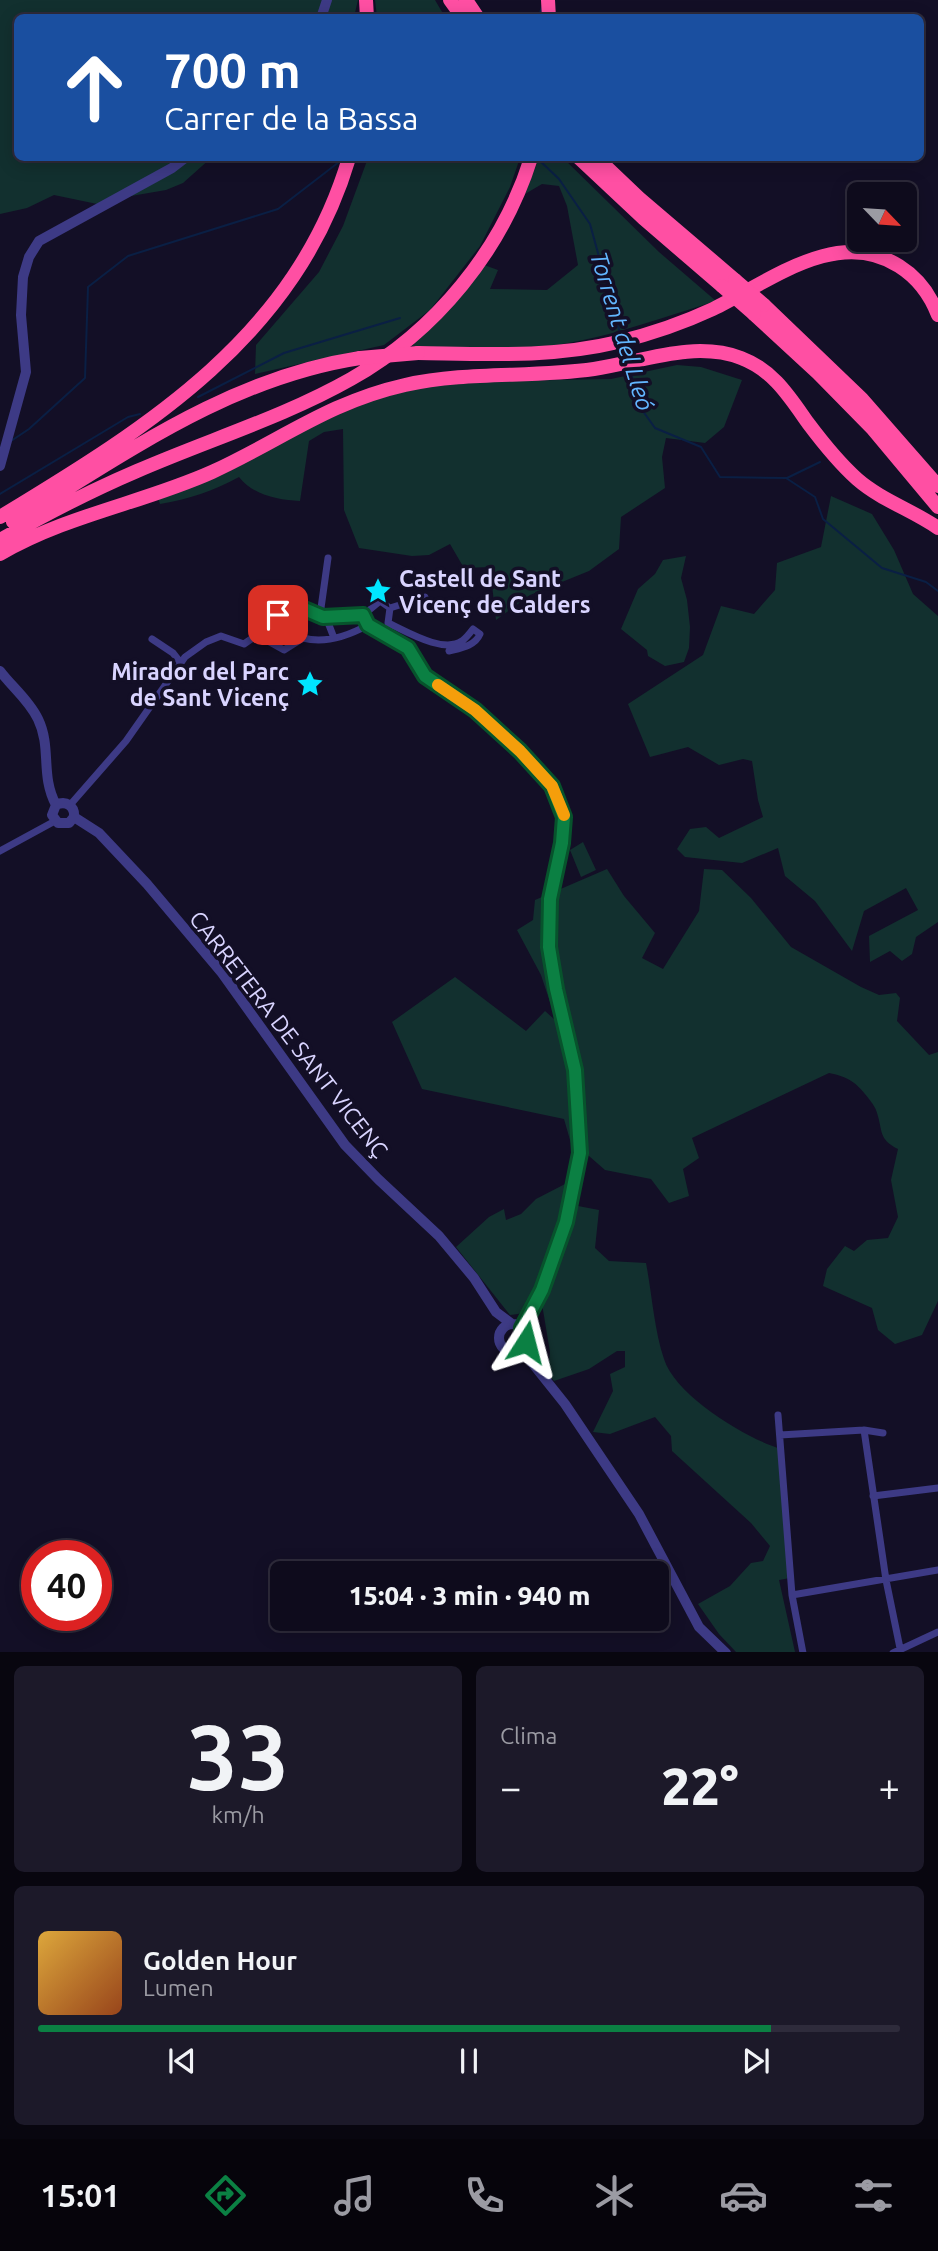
<!DOCTYPE html>
<html lang="es">
<head>
<meta charset="utf-8">
<style>
	:root { --surface:#0e0b1c; --page:#1c1929; --text:#f1f3f6; --muted:#9b9ba3; --line:#2e2b3b; --accent:#0b8043 }
	body { margin:0; font-family:Ubuntu,sans-serif; background:var(--page); color:var(--text); height:100vh; display:flex; flex-direction:column; font-size:26px; white-space:nowrap }
	* { box-sizing:border-box; margin:0 }
	p { font-size:23px; color:var(--muted) }
	.icon { flex:none; width:38px; height:38px; fill:none; stroke:currentColor; stroke-width:2; stroke-linecap:round; stroke-linejoin:round }
	.map { position:relative; height:1652px; overflow:hidden }
	.drawer { display:flex; flex-direction:column; gap:14px; padding:14px; background:#08060f; flex:1 }
	.drawer>* { flex:none }
	.banner { position:absolute; left:14px; top:14px; width:910px; height:147px; border-radius:10px; box-shadow:0 4px 18px #0003,0 0 0 2px var(--line); background:#1a4fa0; color:#fff; overflow:hidden }
	.needle { width:46px; rotate:115deg }
	.controls { position:absolute; left:847px; top:182px; display:grid; gap:14px }
	.controls a { display:grid; place-items:center; width:70px; height:70px; border-radius:10px; background:var(--surface); box-shadow:0 4px 18px #0003,0 0 0 2px var(--line); font-size:35px }
	.speed { position:absolute; left:21px; top:1540px; display:flex; gap:14px; font-size:35px; font-weight:700; text-align:center }
	.speed>* { display:grid; place-content:center; width:91px; height:91px; border-radius:50%; background:var(--surface); box-shadow:0 4px 18px #0003,0 0 0 2px var(--line); line-height:1 }
	.speed .limit { border:10px solid #d22; background:#fff; color:#111 }
	.pin { position:absolute; display:grid; place-items:center; width:60px; height:60px; color:#fff; margin:-30px; border-radius:14px; box-shadow:0 4px 10px #0006 }
	.me { position:absolute; width:77px; margin:-38px; rotate:9deg; stroke-linejoin:round; filter:drop-shadow(0 0 5px #0008) }
	.turn { display:flex; align-items:center; gap:24px; height:147px; padding:0 35px; font-size:32px }
	.turn .icon { width:91px; height:91px; stroke-width:2.5 }
	.turn b { display:block; font-size:49px; line-height:60px }
	.big { font-size:52px; font-weight:800; line-height:1.1 }
	.drawer .widget { flex:1; display:flex; flex-direction:column; justify-content:center; gap:10px; min-width:0; padding:0 24px; border-radius:10px; background:var(--page) }
	.drawer .dial { align-items:center; gap:0 }
	.dial b { font-size:91px; line-height:1 }
	.song { display:flex; align-items:center; gap:21px }
	.cover { width:84px; height:84px; border-radius:10px; background:linear-gradient(135deg,hsl(40 70% 55%),hsl(20 70% 35%)) }
	.played { height:7px; border-radius:4px; background:linear-gradient(90deg,var(--accent) 85%,var(--line) 85%) }
	.keys { display:flex; justify-content:space-around; direction:ltr }
	.heat { display:flex; justify-content:space-between; align-items:center; font-size:38px; direction:ltr }
	.drawer .tiles { flex:1; display:grid; gap:14px; grid-template-columns:1fr 1fr }
	.widget:last-child { grid-column:span 2 }
	.trip { position:absolute; left:270px; top:1561px; width:399px; height:70px; border-radius:10px; background:var(--surface); box-shadow:0 4px 18px #0003,0 0 0 2px var(--line); font-weight:800; line-height:70px; text-align:center }
	.dock { display:flex; height:112px; justify-content:space-around; align-items:center; background:#06040b; color:var(--muted) }
	.dock .icon { width:49px; height:49px }
	.dock .on { color:var(--accent) }
	.dock b { font-size:32px; color:var(--text) }
	.map>svg:first-child { display:block }
</style>
</head>
<body>
<div class="map">
<svg width="938" height="1653" viewBox="0 0 938 1653">
	<rect width="100%" height="100%" fill="#130f26"/>
	<path fill="#12302f" d="M0,0H358L354,17L18,18V158H211L183,183L166,190L131,196L102,205L54,195L27,208L0,214Z
		M375,0H435L445,17H377Z
		M368,158H520L510,187L480,246L430,310L384,345L255,374L256,345L319,272L343,226Z
		M539,158H563L659,252L716,301C680,312 645,324 609,334C546,351 476,354 412,346L459,299L484,265L498,270L490,289L547,290L578,265L567,206L559,186L542,184L525,194Z
		M677,365L701,367L742,380L724,427L705,443L666,438L662,457L665,488L621,517L619,549L589,571L530,595L496,620L490,567L464,568L450,544L429,555L412,556L359,548L344,510L343,429L324,432L309,441L300,501C278,500 253,495 239,477C213,491 189,499 160,504L158,498L280,439L376,399L431,385L508,381L611,379Z
		M831,496L872,514L894,550L913,594L938,616V922L916,937L912,954L902,961L890,951L870,962L869,936L918,910L906,888L864,911L852,951L815,901L785,876L778,848L742,863L685,857L677,849L690,829L706,827L719,838L763,817L758,800L752,761L743,759L719,765L688,747L650,757L628,704L703,655L721,606L754,614L775,590L777,563L821,547Z
		M686,556L681,578L687,600L690,627L689,648L684,662L665,666L648,656L647,650L621,629L638,589L655,574L663,560Z
		M583,842L596,870L581,877L570,850Z
		M607,869L624,896L655,933L642,958L663,969L699,911L704,869L722,870L751,898L791,947L861,987L879,995L896,993L900,998L897,1021L929,1055L938,1052V1301L922,1335L895,1344L878,1330L872,1308L823,1286L827,1269L845,1246L854,1251L867,1240L888,1238L898,1217L891,1180L898,1149C878,1139 883,1131 877,1113C876,1108 872,1103 869,1099C857,1083 849,1077 829,1073L692,1138L699,1158L683,1169L689,1196L669,1203L651,1179L605,1170L589,1156L572,1147L564,1119L422,1089L392,1022L455,977L526,1031L545,1011L563,1027L552,1008L541,975L517,930L533,920L535,900Z
		M567,1183L578,1206L599,1210L595,1248L609,1261L646,1263C652,1294 654,1329 664,1359C675,1395 744,1437 778,1448L790,1578L779,1580L795,1652H736L719,1634L698,1604L730,1586L751,1563L763,1561L770,1546L751,1523L672,1451L671,1436L655,1417L610,1434L593,1432L613,1391L610,1374L625,1367V1351H617L589,1369L554,1381L548,1374L550,1352L542,1304L518,1314L510,1315L456,1247L489,1217L504,1209L506,1220L521,1214L536,1199Z"/>
	<g fill="none" stroke-linecap="round" stroke-linejoin="round">
		<path stroke="#0a1f44" stroke-width="2" d="M538,18L542,7
			M538,159L559,179L590,224L620,333
			M623,346L626,357
			M630,369L640,407L655,428L701,447L720,477L786,478L815,497L823,519L882,568L926,582L938,591
			M198,397L284,353L400,318
			M11,441L29,429L85,378L88,287L128,256L278,209L339,162
			M787,478L820,462
			M0,494L128,417L140,414"/>
		<path stroke="#3d3a85" stroke-width="7" d="M390,608L388,623C406,631 443,654 462,641C466,638 470,633 473,629L480,634C475,646 461,648 449,651
			M390,608L425,597
			M363,615L380,601L390,608
			M323,617L321,608L328,558
			M323,617L329,625L334,638
			M257,635L284,650L303,638C325,644 348,636 368,625L363,615
			M257,635L253,622L302,608L323,617L363,615
			M152,639L173,653L180,662
			M70,805L126,741L185,657L206,642L221,636L244,644L257,635
			M0,851L55,821
			M778,1415L792,1595L803,1653
			M864,1430L886,1580L901,1653
			M780,1435L864,1430L883,1433
			M873,1496L938,1488
			M792,1595L938,1570
			M893,1653L938,1632"/>
		<path stroke="#3d3a85" stroke-width="10" d="M321,18L327,0
			M0,466L26,372L21,315L23,277L29,257L39,241L172,168L185,158
			M368,625L408,648L425,676L475,710L520,751L552,786L564,817L562,843L550,899L549,947L556,989L575,1070L580,1153L567,1222L542,1290L522,1328
			M0,671C12,687 29,700 38,719C52,748 40,775 56,805
			M56,805L52,815L58,823H69L74,817
			M56,805C66,800 75,806 74,817
			M74,817L99,833L147,884L222,973L345,1145L378,1179L439,1236L474,1278L496,1312L512,1324
			M499 1338a14 14 0 1 1 28 0a14 14 0 1 1-28 0Z
			M521,1349L565,1404L639,1514L699,1627L726,1653"/>
		<path stroke="#ff4fa3" stroke-width="14" d="M366,0L367,18
			M450,0L463,18
			M466,0L478,18
			M548,0L549,18
			M579,158L643,218L722,286
			M597,158L639,198L735,280
			M764,305L862,399L938,486
			M754,314L818,373L872,428L938,507
			M418,353C485,354 552,358 618,342C651,334 683,323 713,309C769,282 837,226 899,266C918,278 930,294 938,315
			M0,517C150,426 296,336 349,158
			M13,522C124,455 229,378 360,358
			M0,540C44,515 90,491 137,471C208,440 284,417 351,379C436,331 502,250 531,158
			M0,554C67,515 143,503 212,472C280,441 329,402 405,385C467,371 531,378 594,369C641,362 694,340 741,358C773,370 789,396 808,423C823,443 838,462 857,479C881,500 912,510 938,528"/>
		<path stroke="#ff4fa3" stroke-width="14" d="M735,280L764,305
			M722,286L754,314
			M360,358L418,353"/>
	</g>
	<g fill="none" stroke-linecap="round" stroke-linejoin="round">
		<defs>
			<path id="route" d="M278,615L302,608L323,617L363,615L368,625L408,648L425,676L475,710L520,751L552,786L564,817L562,843L550,899L549,947L556,989L575,1070L580,1153L566,1222L542,1290L522,1328L526,1334V1342"/>
		</defs>
		<use href="#route" stroke="#07532c" stroke-width="18"/>
		<use href="#route" stroke="#0b8043" stroke-width="12"/>
		<path stroke="#f59e0b" stroke-width="12" d="M438,685L475,710L520,751L552,786L564,815"/>
	</g>
	<defs>
		<symbol id="sight-bare" viewBox="-9 -9 18 18"><path d="M0-6L1.8-2.2L6-1.7L2.9 1.2L3.7 5.4L0 3.3L-3.7 5.4L-2.9 1.2L-6-1.7L-1.8-2.2Z" fill="#00e5ff" stroke="#130f26" stroke-width="2.5" paint-order="stroke"/></symbol>
	</defs>
	<g fill-rule="evenodd">
		<use href="#sight-bare" x="359" y="572" width="38" height="38"/>
		<use href="#sight-bare" x="291" y="665" width="38" height="38"/>
	</g>
	<g text-anchor="middle" dominant-baseline="central" stroke-width="7" stroke-linejoin="round" paint-order="stroke">
		<g font-size="23" font-weight="bold" fill="#d9d4ff" stroke="#130f26" text-anchor="start">
			<text x="399" y="578">Castell de Sant<tspan x="399" dy="26">Vicenç de Calders</tspan></text>
			<text x="289" y="671" text-anchor="end">Mirador del Parc<tspan x="289" dy="26">de Sant Vicenç</tspan></text>
		</g>
		<g font-size="23" fill="#d9d4ff" stroke="#130f26">
			<text transform="translate(289 1034) rotate(52)">CARRETERA DE SANT VICENÇ</text>
		</g>
		<g font-size="24" font-style="italic" fill="#62b6ff" stroke="#130f26">
			<text transform="translate(622 331) rotate(73)">Torrent del Lleó</text>
		</g>
	</g>
</svg>
<div class="controls">
<a><svg class="needle" viewBox="-14 -14 28 28"><path d="M0-13l5 13h-10z" fill="#e53935"/><path d="M0 13l5-13h-10z" fill="#9b9ba3"/></svg></a>
</div>
<div class="speed"><div class="limit">40</div></div>
<div class="pin" style="left:278px;top:615px;background:#d93025"><svg class="icon" aria-label="arrive" viewBox="0 0 24 24"><path d="M6 21V4h12l-3 4 3 4H6"/></svg></div>
<svg class="me" style="left:526px;top:1342px" viewBox="-20 -20 40 40"><path d="M0-17L14 15 0 8-14 15z" fill="#0b8043" stroke="#fff" stroke-width="4"/></svg>
<div class="trip">15:04 · 3 min · 940 m</div>
<div class="banner">
<div class="turn"><svg class="icon" aria-label="ahead" viewBox="0 0 24 24"><path d="M12 20V5M6 11l6-6 6 6"/></svg><div><b>700 m</b>Carrer de la Bassa</div></div>
</div>
</div>
<section class="drawer">
<div class="tiles">
<div class="widget dial"><b>33</b><p>km/h</p></div>
<div class="widget"><p>Clima</p>
<div class="heat"><a>−</a><b class="big">22°</b><a>+</a></div>
</div>
<div class="widget">
<div class="song"><i class="cover"></i><div><b>Golden Hour</b><p>Lumen</p></div></div>
<div class="played"></div>
<div class="keys"><svg class="icon" aria-label="previous" viewBox="0 0 24 24"><path d="M18 5L8 12l10 7zM5 5v14"/></svg><svg class="icon" aria-label="pause" viewBox="0 0 24 24"><path d="M8 5v14M16 5v14"/></svg><svg class="icon" aria-label="next" viewBox="0 0 24 24"><path d="M6 5l10 7-10 7zM19 5v14"/></svg></div>
</div>
</div>
</section>
<nav class="dock">
<b>15:01</b>
<svg class="icon on" aria-label="directions" viewBox="0 0 24 24"><path d="M12 3l9 9-9 9-9-9zM9 14v-3h6M13 9l2 2-2 2"/></svg>
<svg class="icon" aria-label="music" viewBox="0 0 24 24"><path d="M9 18V5l10-2v13"/><circle cx="6" cy="18" r="3"/><circle cx="16" cy="16" r="3"/></svg>
<svg class="icon" aria-label="phone" viewBox="0 0 24 24"><path d="M5 4h4l2 5-3 2q2 4 5 5l2-3 5 2v4C11 20 4 13 5 4z"/></svg>
<svg class="icon" aria-label="climate" viewBox="0 0 24 24"><path d="M12 3v18M4 7l16 10M4 17L20 7"/></svg>
<svg class="icon" aria-label="car" viewBox="0 0 24 24"><path d="M5 17H2v-5l4-1 3-4h7l3 4 3 1v5h-3M9 17h6M6 11h13"/><circle cx="7" cy="17" r="2"/><circle cx="17" cy="17" r="2"/></svg>
<svg class="icon" aria-label="filters" viewBox="0 0 24 24"><path d="M4 7h16M4 17h16"/><circle cx="9" cy="7" r="2"/><circle cx="15" cy="17" r="2"/></svg>
</nav>
</body>
</html>
